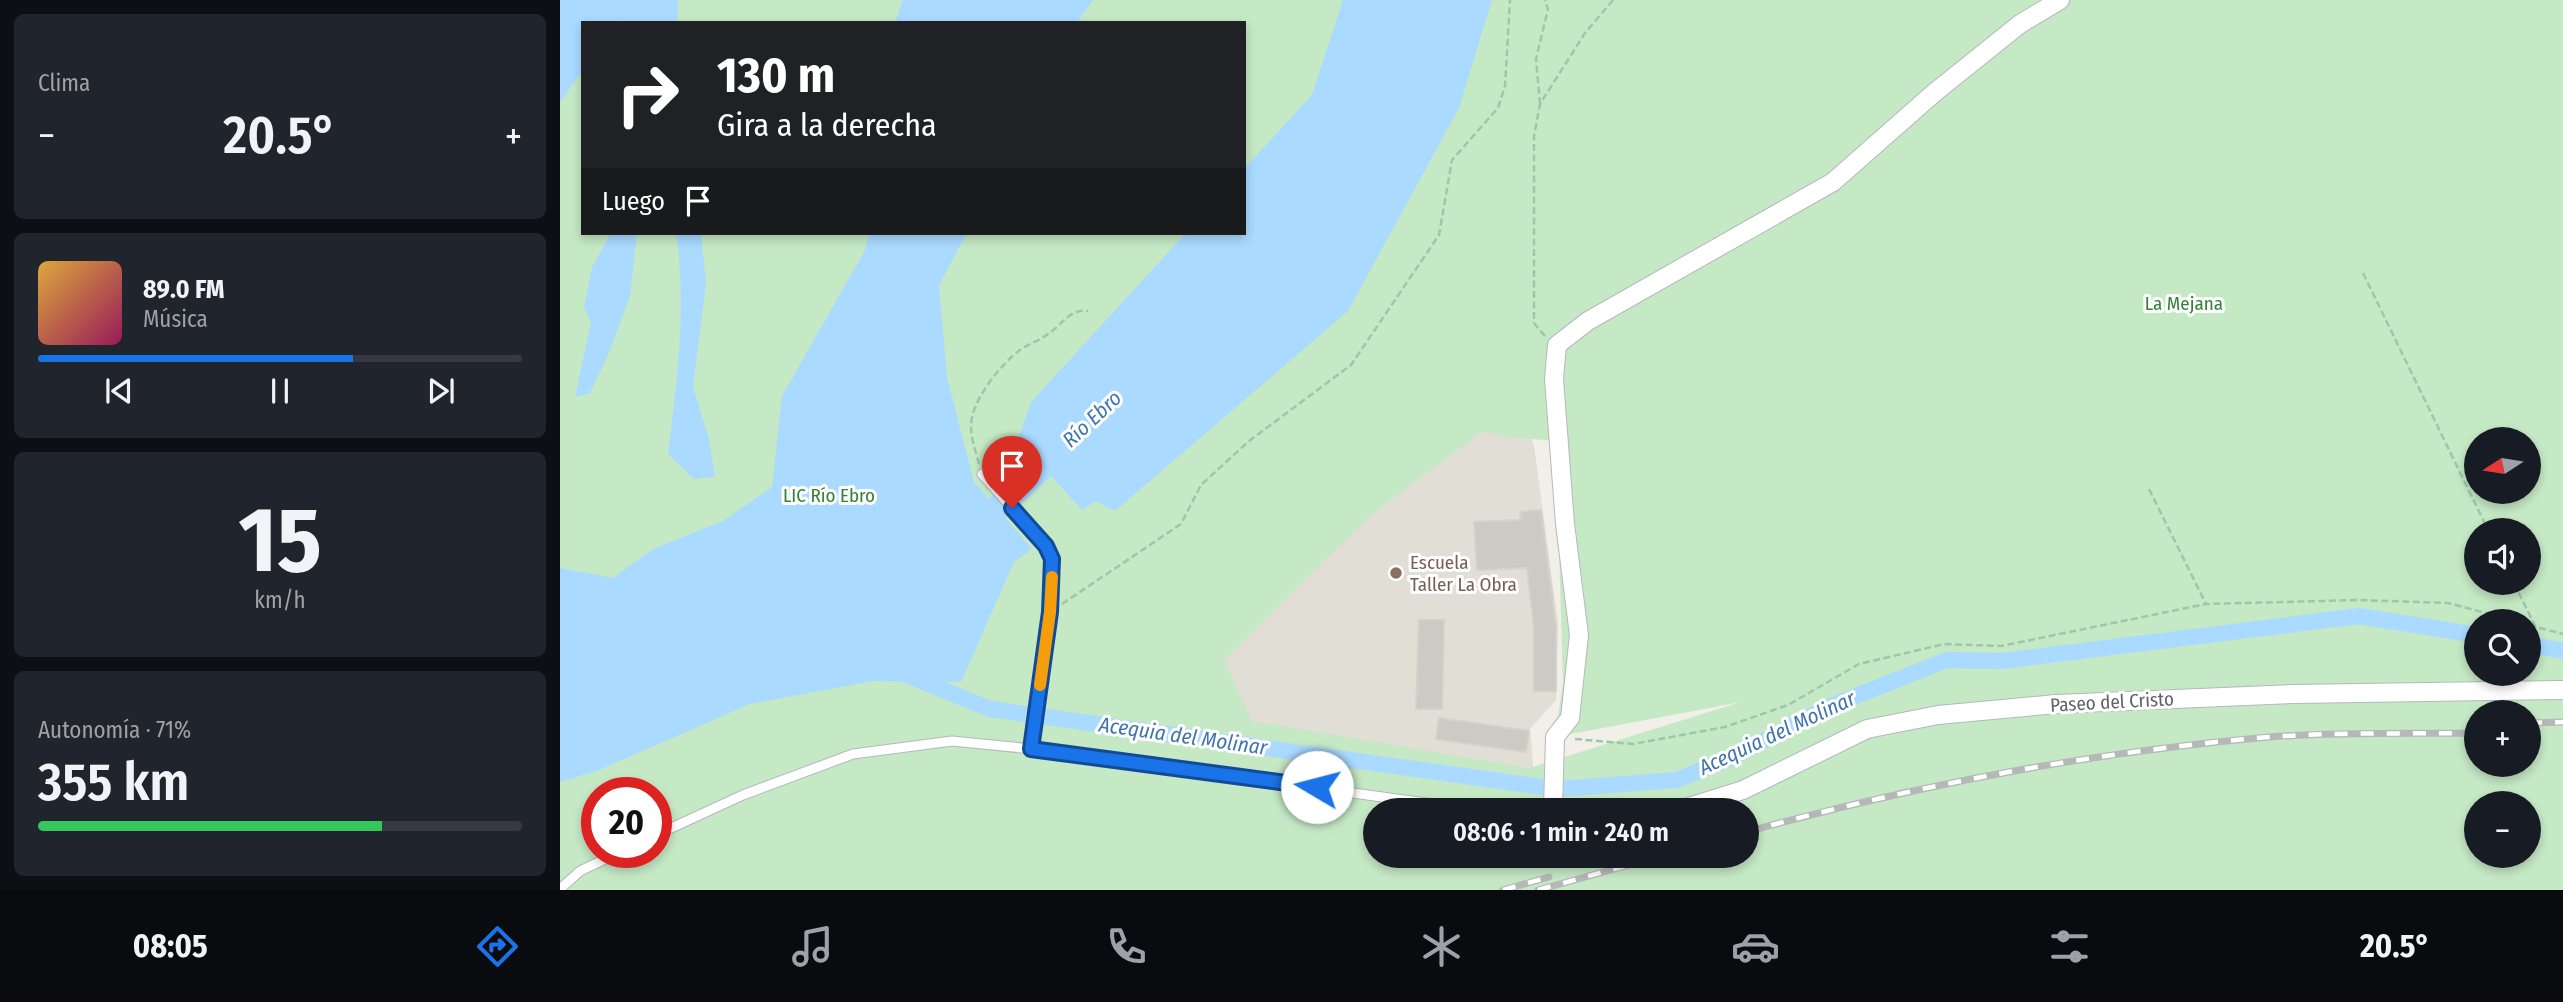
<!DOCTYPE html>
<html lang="es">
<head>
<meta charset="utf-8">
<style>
	:root { --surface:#171b24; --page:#20242c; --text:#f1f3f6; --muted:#9ea1a6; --line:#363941; --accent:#1a73e8 }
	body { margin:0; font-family:"Fira Sans Condensed",sans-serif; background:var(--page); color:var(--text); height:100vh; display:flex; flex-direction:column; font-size:26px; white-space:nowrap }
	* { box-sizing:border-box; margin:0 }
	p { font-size:23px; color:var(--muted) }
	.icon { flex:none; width:38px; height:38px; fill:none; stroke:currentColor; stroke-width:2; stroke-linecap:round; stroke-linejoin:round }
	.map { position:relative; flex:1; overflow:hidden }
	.drawer { display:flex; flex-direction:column; gap:14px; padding:14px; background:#0d0f14; width:560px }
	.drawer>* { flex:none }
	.guide { position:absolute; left:21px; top:21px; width:665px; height:214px; border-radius:0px; box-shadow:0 4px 10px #0003; background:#202124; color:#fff; overflow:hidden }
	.needle { width:46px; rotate:258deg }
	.buttons { position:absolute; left:1904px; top:427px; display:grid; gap:14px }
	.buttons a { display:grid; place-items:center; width:77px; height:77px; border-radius:50%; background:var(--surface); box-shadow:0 4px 10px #0003; font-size:35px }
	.speed { position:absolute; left:21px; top:777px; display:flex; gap:14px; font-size:35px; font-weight:700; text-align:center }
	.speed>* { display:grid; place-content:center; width:91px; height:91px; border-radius:50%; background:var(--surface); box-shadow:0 4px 10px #0003; line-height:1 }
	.speed .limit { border:10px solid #d22; background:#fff; color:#111 }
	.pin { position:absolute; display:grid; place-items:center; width:60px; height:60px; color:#fff; margin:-72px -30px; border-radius:50% 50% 50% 0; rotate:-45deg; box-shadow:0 0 7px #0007 }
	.pin .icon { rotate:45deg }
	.me { position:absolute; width:77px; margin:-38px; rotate:278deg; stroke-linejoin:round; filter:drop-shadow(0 0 5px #0008) }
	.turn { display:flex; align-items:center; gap:24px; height:147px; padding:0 21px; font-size:32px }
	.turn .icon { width:91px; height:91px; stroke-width:2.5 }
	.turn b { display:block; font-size:49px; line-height:60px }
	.then { display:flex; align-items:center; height:66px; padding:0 21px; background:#0003; gap:14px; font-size:26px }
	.big { font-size:52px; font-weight:600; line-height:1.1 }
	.drawer .tile { flex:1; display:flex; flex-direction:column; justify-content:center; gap:10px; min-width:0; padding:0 24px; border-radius:10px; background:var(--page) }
	.drawer .dial { align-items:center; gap:0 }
	.dial b { font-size:91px; line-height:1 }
	.song { display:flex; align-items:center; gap:21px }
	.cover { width:84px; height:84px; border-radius:10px; background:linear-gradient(135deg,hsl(40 70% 55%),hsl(330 70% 35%)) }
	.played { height:7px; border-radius:4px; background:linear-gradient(90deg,var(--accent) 65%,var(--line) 65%) }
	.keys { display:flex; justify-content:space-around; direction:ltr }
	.heat { display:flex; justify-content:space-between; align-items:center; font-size:38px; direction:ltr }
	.charge { height:10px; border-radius:5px; background:linear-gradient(90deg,#34c759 71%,var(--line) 0) }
	.trip { position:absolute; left:803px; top:798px; width:396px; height:70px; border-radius:35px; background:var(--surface); box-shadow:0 4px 10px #0003; font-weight:600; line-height:70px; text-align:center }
	.menu { display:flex; height:112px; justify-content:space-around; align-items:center; background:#090b0e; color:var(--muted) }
	.menu .icon { width:49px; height:49px }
	.menu .on { color:var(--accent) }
	.menu b { font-size:32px; color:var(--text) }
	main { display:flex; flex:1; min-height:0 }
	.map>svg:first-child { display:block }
</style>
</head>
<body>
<main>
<section class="drawer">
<div class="tile"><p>Clima</p>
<div class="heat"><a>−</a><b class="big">20.5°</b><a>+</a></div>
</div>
<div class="tile">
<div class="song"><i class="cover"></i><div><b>89.0 FM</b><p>Música</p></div></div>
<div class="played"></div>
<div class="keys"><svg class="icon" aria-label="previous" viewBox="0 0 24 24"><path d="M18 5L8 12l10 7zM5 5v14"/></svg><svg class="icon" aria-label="pause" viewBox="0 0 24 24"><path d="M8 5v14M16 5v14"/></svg><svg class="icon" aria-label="next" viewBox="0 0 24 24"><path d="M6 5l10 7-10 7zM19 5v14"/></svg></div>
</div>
<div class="tile dial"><b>15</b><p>km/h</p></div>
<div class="tile"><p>Autonomía · 71%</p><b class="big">355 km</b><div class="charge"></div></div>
</section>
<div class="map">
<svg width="2003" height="890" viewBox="0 0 2003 890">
	<rect width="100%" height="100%" fill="#f1efe8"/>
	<path fill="#e1ded6" d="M963,418L974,446L998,623L996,700L970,729L976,800L597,745L629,631L846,429Z"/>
	<path fill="#c5e8c5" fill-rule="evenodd" d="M0,0H2003V890H0ZM23,23H684V233H23ZM923,431L948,437L996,441L1003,683L995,737L1181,702L969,768L692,721L664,660L809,516ZM1916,439H1969V492H1916ZM1916,530H1969V583H1916ZM1916,621H1969V674H1916ZM1916,712H1969V765H1916ZM37,793H96V852H37ZM1916,803H1969V856H1916ZM816,810H1186V856H816Z"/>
	<path fill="#aadaff" d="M0,0H118L117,23H63L67,17L61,23H23V70L0,102Z
		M343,0H533L517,23H335Z
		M783,0H932L899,108L788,311L555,511L536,501L522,510L458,439L471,402L626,233H684V169L752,95Z
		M51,233H77L70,296L48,355L30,393L15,397L31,322L24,307L32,267Z
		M116,233H141L146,284L133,387L149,439L155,477L134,479L108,454C117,381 127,305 116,233Z
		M310,233H407L379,285L387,378L414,482L472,549L454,562L401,682L313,681L190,704L37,771L0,782V568L53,578L93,549L163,521L212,487L222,396L304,252Z"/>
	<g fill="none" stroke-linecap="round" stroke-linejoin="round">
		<path stroke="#aadaff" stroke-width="16" d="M1969,644L2003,651
			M342,673L430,709L997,789L1117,780L1175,756L1268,707L1387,660L1442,661L1799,616L1916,635"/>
		<path stroke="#aadaff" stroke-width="26" d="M414,536L435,511L508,442"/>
	</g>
	<path fill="#cccac5" stroke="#d6d1c6" stroke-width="2" d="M981,510L996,627V691H974V627L967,568L917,570L914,522L961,520L960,512Z
		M859,620H884L882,709H856Z
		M879,718L969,731L966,752L876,739Z"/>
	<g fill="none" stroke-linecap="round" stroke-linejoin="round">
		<defs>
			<path id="lane" d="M422,474L486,546L492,559L490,612L472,749
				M96,835L183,795L293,754L392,741L472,749L917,810
				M0,889L20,871L60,852"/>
			<path id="street" d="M993,810L995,737L1010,718L1019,635L1005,524L994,379L997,345L1028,321L1273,182L1374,93L1460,24L1500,0
				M1119,810L1183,790L1307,729L1378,715L1497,704L1733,694L2003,690"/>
		</defs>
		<use href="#lane" stroke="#b5b8bc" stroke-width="11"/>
		<use href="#street" stroke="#b5b8bc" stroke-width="20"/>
		<path stroke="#9cc7a9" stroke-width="2.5" stroke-dasharray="7 3.5" stroke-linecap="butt" d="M980,104L976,59L988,9L985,0
			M1803,273L1928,530
			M985,336L974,323V136L980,104L1025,33L1053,0
			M419,464C416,452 411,439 411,427C410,402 441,364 460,350C468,344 479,341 488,334C502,325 510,308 528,311
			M1589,489L1646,604
			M1954,583L1976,628
			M502,604L621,524L641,485L689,441L791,365L879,235L892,160L938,108L945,86L950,0
			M1969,625L2003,634
			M1015,739L1073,744L1165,727L1228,705L1299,664L1384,644L1441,646L1646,604L1799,600L1888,603L1956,621
			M926,803L973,810
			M1080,810L1104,805"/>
		<use href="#lane" stroke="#fff" stroke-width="9"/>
		<use href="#street" stroke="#fff" stroke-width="18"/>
		<defs>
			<path id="rail" d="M1969,723L2003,722
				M1186,832C1357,785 1533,752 1709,737C1777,732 1848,734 1916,733
				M943,890L989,877
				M978,890L1101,856"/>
		</defs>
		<use href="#rail" stroke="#b6b7b8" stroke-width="7"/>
		<use href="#rail" stroke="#fff" stroke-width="4.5" stroke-dasharray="13" stroke-linecap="butt"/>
	</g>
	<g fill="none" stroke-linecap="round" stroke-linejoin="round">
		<defs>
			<path id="route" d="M452,508L486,546L492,559L490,612L471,749L757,787"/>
		</defs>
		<use href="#route" stroke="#114b97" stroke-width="18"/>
		<use href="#route" stroke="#1a73e8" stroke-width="12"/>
		<path stroke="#f59e0b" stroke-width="12" d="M480,685L490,612L492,577"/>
	</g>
	<circle fill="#8d6e63" stroke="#fff" stroke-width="2.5" cx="836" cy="573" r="7"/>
	<g text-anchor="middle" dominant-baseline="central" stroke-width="6" stroke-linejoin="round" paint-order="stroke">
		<g font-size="19" fill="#348238" stroke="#fff">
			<text x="1624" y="303">La Mejana</text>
			<text x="269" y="495">LIC Río Ebro</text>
		</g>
		<g font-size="19" fill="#785e54" stroke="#fff" text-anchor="start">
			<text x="850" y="562">Escuela<tspan x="850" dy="22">Taller La Obra</tspan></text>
		</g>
		<g font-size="19" fill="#5f6368" stroke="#fff">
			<text transform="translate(1552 702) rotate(-3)">Paseo del Cristo</text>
		</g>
		<g font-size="21" font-style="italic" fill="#4174aa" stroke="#fff">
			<text transform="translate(532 419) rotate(-43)">Río Ebro</text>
			<text transform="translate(1217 733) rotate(-25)">Acequia del Molinar</text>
			<text transform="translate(623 736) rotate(8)">Acequia del Molinar</text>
		</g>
	</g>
</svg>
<div class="buttons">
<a><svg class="needle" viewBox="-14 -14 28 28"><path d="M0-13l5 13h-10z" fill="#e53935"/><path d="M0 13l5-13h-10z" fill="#9ea1a6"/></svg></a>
<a><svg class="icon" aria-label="sound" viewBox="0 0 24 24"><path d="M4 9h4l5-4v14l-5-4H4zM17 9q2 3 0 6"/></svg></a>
<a><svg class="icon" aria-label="search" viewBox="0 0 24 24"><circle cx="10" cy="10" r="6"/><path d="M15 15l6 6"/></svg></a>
<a>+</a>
<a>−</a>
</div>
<div class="speed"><div class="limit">20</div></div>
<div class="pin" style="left:452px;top:508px;background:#d93025"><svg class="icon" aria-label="arrive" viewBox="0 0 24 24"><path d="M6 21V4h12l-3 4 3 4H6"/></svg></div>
<svg class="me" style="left:757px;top:787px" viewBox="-20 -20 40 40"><circle r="19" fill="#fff"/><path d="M0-13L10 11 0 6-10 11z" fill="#1a73e8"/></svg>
<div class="trip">08:06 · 1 min · 240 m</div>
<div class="guide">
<div class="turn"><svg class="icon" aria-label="right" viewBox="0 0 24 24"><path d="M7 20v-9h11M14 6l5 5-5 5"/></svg><div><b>130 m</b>Gira a la derecha</div></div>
<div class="then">Luego<svg class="icon" aria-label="arrive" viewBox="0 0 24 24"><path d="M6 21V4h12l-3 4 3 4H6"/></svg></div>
</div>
</div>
</main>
<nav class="menu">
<b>08:05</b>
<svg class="icon on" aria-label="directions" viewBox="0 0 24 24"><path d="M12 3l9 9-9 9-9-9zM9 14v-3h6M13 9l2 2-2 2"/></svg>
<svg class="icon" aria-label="music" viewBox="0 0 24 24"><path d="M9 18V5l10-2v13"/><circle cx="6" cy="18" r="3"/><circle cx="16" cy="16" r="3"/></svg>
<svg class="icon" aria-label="phone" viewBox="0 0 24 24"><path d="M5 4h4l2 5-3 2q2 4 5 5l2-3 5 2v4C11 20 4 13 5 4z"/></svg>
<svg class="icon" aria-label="climate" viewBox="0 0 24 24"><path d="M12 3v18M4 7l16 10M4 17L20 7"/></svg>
<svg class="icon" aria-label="car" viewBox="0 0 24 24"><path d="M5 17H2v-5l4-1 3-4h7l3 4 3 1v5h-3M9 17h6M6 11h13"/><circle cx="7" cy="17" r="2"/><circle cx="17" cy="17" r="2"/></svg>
<svg class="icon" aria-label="filters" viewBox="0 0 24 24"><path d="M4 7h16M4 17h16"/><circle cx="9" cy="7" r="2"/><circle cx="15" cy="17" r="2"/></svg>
<b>20.5°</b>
</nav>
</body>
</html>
